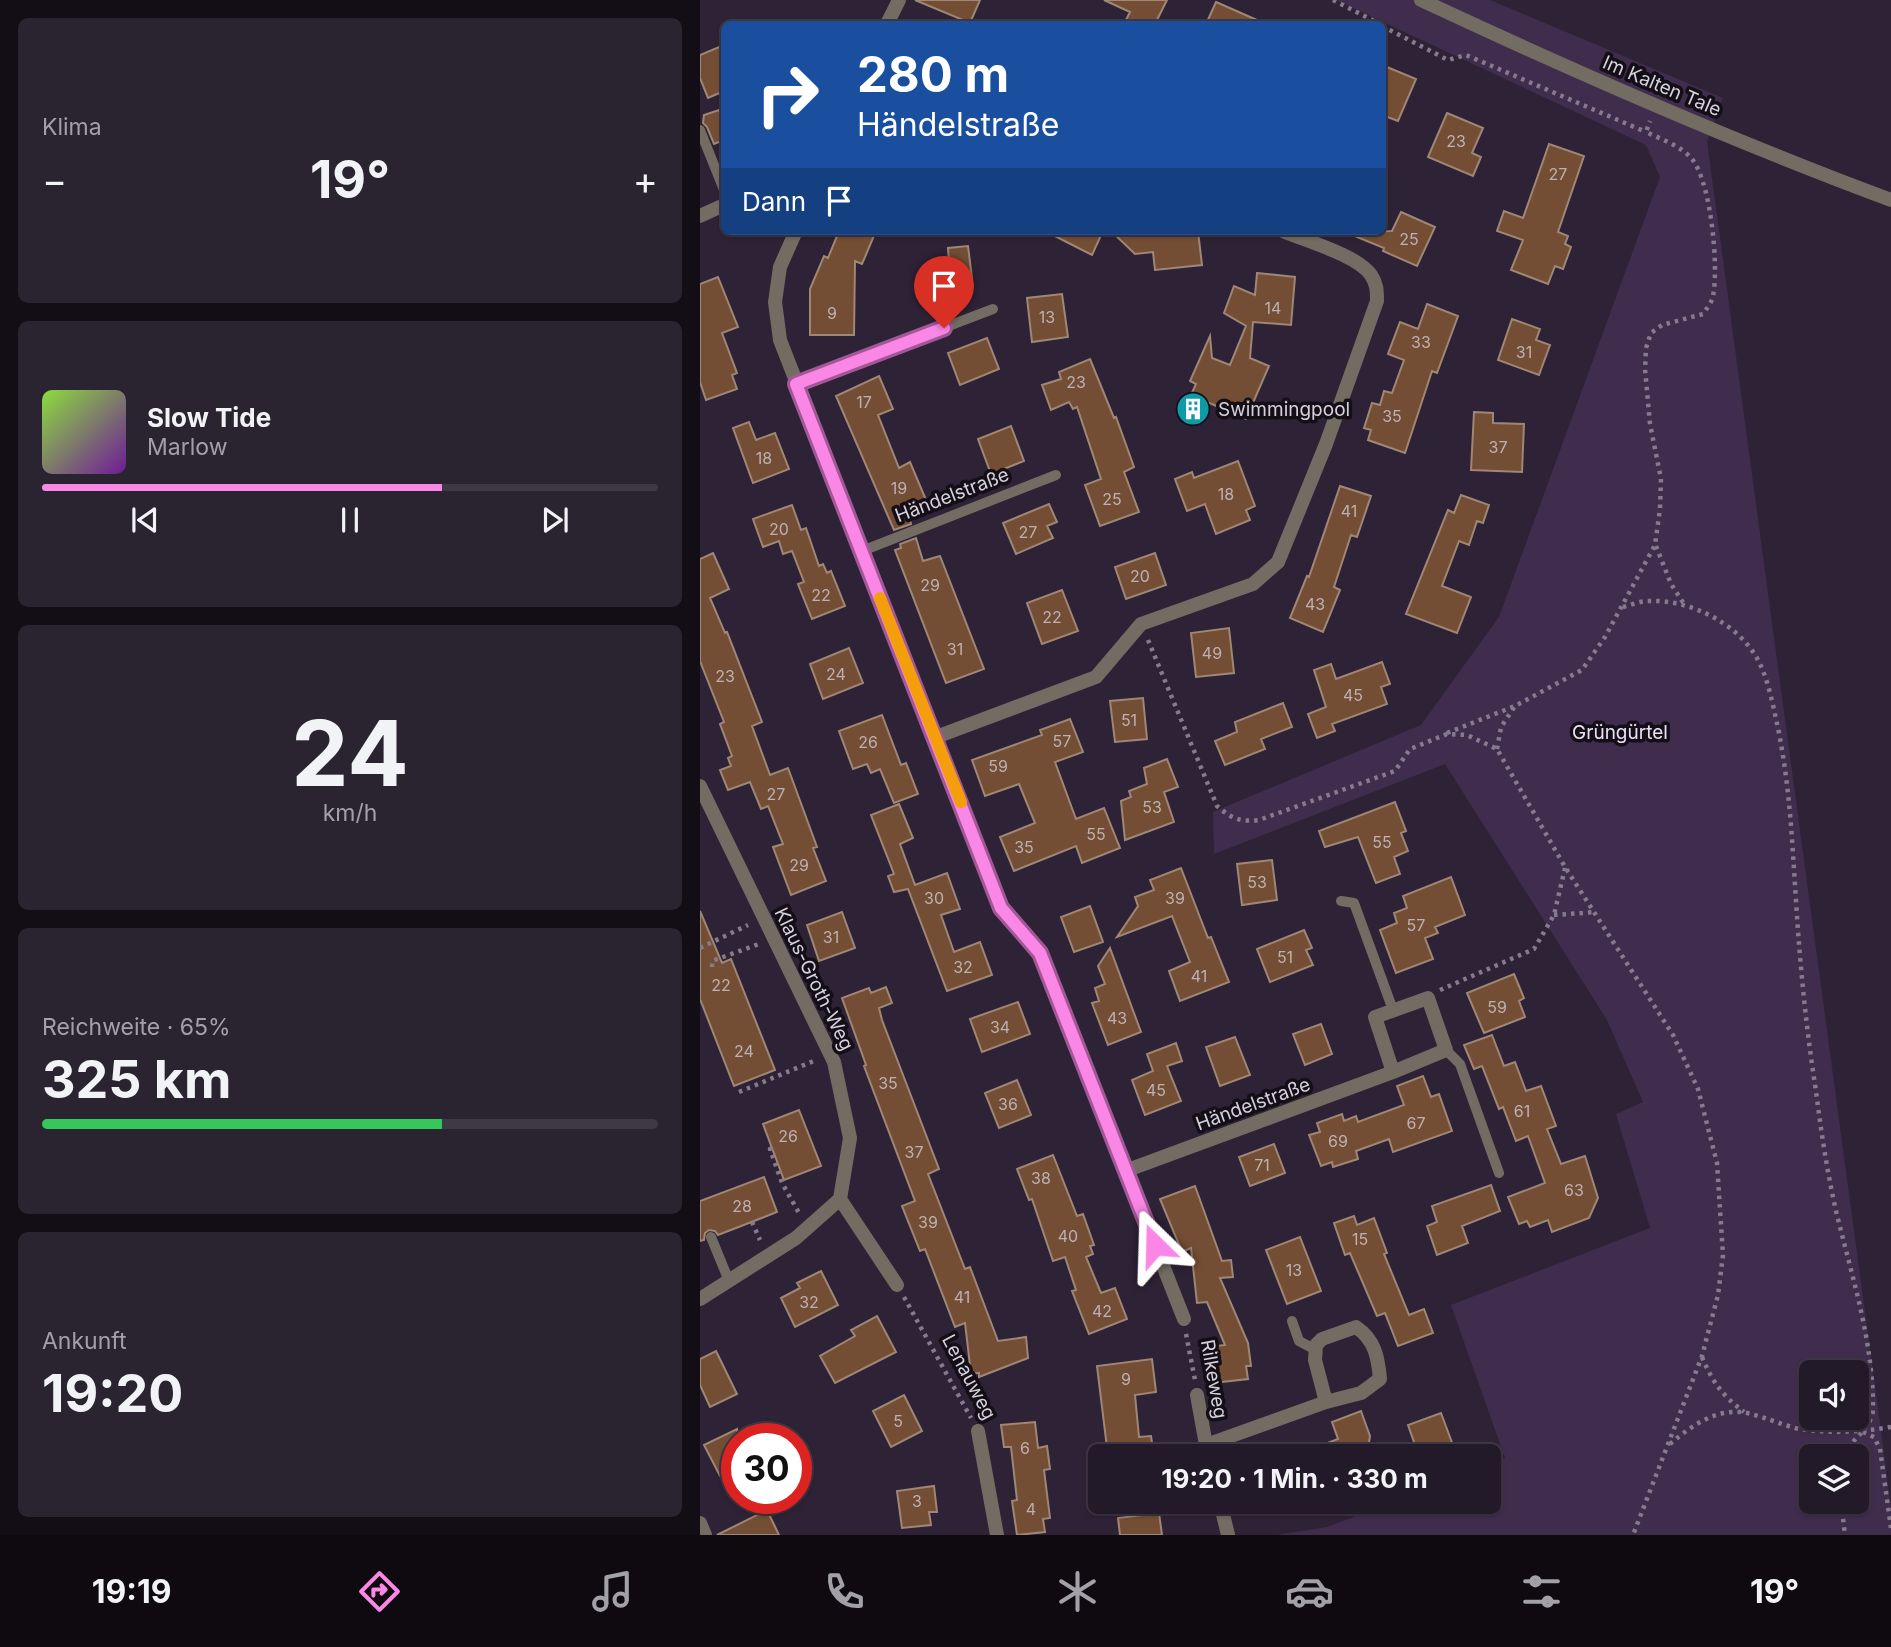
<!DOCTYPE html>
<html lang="de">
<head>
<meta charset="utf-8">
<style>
	:root { --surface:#221a28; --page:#2a2330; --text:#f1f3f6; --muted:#a2a1a8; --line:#3f3845; --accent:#fa87e6 }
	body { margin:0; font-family:Inter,sans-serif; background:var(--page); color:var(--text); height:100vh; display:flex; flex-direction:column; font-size:26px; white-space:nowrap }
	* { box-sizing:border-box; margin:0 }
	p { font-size:23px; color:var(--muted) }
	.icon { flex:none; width:38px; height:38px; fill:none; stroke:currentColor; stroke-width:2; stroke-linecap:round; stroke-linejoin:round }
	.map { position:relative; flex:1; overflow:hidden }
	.sheet { display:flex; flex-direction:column; gap:18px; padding:18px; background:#130e16; width:700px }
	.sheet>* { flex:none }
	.top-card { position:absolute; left:21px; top:21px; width:665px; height:214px; border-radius:10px; box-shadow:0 2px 5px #0004,0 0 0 2px var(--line); background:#1a4fa0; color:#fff; overflow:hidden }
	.buttons { position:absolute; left:1099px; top:1360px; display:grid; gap:14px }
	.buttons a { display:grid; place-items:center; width:70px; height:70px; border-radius:10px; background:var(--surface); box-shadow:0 2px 5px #0004,0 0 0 2px var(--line); font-size:35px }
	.speed { position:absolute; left:21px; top:1423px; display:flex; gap:14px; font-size:35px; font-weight:700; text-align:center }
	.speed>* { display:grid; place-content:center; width:91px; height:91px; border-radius:50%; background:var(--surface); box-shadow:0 2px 5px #0004,0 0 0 2px var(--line); line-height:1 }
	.speed .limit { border:10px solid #d22; background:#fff; color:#111 }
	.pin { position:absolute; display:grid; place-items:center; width:60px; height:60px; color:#fff; margin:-72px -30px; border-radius:50% 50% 50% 0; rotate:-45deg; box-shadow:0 0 7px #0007 }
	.pin .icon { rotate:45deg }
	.me { position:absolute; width:77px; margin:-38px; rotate:338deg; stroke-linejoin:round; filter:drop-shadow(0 0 5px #0008) }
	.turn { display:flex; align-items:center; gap:24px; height:147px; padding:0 21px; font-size:32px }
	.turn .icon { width:91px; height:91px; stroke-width:2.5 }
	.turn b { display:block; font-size:49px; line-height:60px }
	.then { display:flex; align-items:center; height:66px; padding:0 21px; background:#0003; gap:14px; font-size:26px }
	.big { font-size:52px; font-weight:700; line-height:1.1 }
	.sheet .tile { flex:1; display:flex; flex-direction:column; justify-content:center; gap:10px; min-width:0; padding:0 24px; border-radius:10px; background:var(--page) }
	.sheet .dial { align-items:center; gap:0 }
	.dial b { font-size:91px; line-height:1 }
	.song { display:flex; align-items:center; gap:21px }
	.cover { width:84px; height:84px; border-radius:10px; background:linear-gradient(135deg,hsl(90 70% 55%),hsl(280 70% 35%)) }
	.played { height:7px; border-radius:4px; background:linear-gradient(90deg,var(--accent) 65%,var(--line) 65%) }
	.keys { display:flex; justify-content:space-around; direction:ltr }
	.heat { display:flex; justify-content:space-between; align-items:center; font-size:38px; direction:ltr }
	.charge { height:10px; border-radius:5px; background:linear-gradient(90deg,#34c759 65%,var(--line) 0) }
	.trip { position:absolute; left:388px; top:1444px; width:413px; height:70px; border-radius:10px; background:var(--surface); box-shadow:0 2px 5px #0004,0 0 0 2px var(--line); font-weight:700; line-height:70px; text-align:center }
	.menu { display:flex; height:112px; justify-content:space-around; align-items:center; background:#0e0a10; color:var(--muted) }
	.menu .icon { width:49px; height:49px }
	.menu .active { color:var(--accent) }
	.menu b { font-size:32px; color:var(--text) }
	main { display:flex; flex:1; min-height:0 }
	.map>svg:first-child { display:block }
</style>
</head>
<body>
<main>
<section class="sheet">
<div class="tile"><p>Klima</p>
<div class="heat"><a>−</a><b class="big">19°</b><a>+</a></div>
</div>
<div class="tile">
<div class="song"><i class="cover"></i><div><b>Slow Tide</b><p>Marlow</p></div></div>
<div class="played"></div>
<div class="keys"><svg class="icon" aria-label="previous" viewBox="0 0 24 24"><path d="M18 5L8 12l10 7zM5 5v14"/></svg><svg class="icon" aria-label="pause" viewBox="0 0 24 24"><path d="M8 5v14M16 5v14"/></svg><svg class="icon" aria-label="next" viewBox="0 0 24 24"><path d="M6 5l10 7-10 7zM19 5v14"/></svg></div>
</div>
<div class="tile dial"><b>24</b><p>km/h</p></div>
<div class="tile"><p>Reichweite · 65%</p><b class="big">325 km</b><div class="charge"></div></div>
<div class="tile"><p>Ankunft</p><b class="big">19:20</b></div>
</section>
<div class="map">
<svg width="1191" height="1535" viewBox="0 0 1191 1535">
	<rect width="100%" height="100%" fill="#2e2236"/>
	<path fill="#402d4d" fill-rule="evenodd" d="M636,0H790L1023,98L1007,141L1179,1416L1191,1508V1535H577L627,1527L693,1502H789V1464L805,1458L751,1305L950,1228L916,1114L943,1102L907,1020L745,764L514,854L513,812L721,725L799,617L960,177L946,145ZM1111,1372H1157V1418H1111ZM1111,1456H1157V1502H1111Z"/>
	<path fill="#734e34" stroke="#9f8675" stroke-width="2" d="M215,0H280L270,23Z
		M404,0H467L455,24H424L430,12Z
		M516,2L566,24H506Z
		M24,45V91L8,98L0,78V55Z
		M682,65L716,79L698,121L682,115Z
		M19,110L24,125V140L14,144L7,127L3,123L4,115Z
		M747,113L783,128L772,153L781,157L773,176L728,157Z
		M849,144L884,156L858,232L868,236L865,244L871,247L863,269L855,266L848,284L811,270L823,240L797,231L804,211L823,218Z
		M701,212L735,227L717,266L683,251L684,248L645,232L692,231Z
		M139,231H176L162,264L155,261L154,335H110V289L124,256L128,258Z
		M345,231H403L392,255Z
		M411,231H498L502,265L455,270L453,252L435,254Z
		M268,246L272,278L258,280L262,305L231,309L224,268L249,265L248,248Z
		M557,273L595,277L591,325L553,322L550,358L569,366L546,419L491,395L496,384L490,381L510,336L512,358L530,365L546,326L524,313L534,286L555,295Z
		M18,277L38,327L22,333L37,373L32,375L37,389L6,400L0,382V284Z
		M362,294L368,337L332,342L327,298Z
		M727,304L758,316L737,373L732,371L705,453L668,440L671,430L664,428L672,403L680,405L684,391L692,393L704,360L688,354L700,322L718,329Z
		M812,319L840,329L836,340L850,345L839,375L798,360Z
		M287,338L299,369L260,385L248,353Z
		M390,359L414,418L416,417L434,467L424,472L439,512L400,526L385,485L401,479L377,407L373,409L369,402L351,410L342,385L361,379L359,372Z
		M179,376L193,409L178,415L199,468L210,462L229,507L209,515L211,524L194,530L136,396Z
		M774,412L793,413V423L824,424L822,472L771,470Z
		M49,422L56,440L75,433L89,469L53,483L33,428Z
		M311,426L324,461L291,474L278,439Z
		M538,461L555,506L546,510L550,520L516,534L505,504L487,511L475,479L492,472L494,478Z
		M640,486L671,496L657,537L651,535L634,587L640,590L623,632L590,618L607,576L609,577Z
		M761,495L789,505L783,523L777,521L769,545L759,541L742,586L771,597L757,633L706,614L748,510L754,513Z
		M349,504L357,522L347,526L353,538L316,554L303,523Z
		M92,505L101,530L106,528L119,566L123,564L127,573L131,571L145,606L112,619L98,584L104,582L92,551L83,554L79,541L63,547L53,519Z
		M216,538L223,561L240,556L284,669L246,683L195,550L201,548L200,544Z
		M13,553L29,589L10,598L25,633L27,632L62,722L52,726L70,775L88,768L117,847L113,848L126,881L91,895L73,847L83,844L68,806L61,809L50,782L28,790L20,770L31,766L28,758L32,756L20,724L24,722L0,661V559Z
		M455,553L466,585L426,599L415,567Z
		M362,590L378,631L342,644L327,603Z
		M529,628L534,673L496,677L491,633Z
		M149,648L163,683L123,699L110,664Z
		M682,662L690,684L681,687L687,704L632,724L635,731L617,738L608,714L626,707L614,670L631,664L636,679Z
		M443,698L447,739L415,742L410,701Z
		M583,703L592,727L561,739L565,749L525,765L515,741L537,732L535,722Z
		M182,715L201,765L206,763L218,794L194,803L180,769L171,773L167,764L153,769L139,731Z
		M370,719L383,752L355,762L376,819L404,808L420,848L382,863L376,846L314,871L300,837L335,823L319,784L285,796L272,760L342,735L340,730Z
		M467,759L478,787L464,792L474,822L425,840L421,801L431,797L429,791L447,784L444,768Z
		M695,802L706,831L701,833L708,851L694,857L700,874L676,883L658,837L625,847L619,831Z
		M199,804L213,838L200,844L215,885L247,873L260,909L241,915L254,952L280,942L292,975L247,991L208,889L194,892L188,876L194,874L171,815Z
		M572,860L577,900L542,905L537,864Z
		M481,868L508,938L511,937L529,982L480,1001L469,971L490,962L472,916L417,937L438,906L435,897L454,890L450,880Z
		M751,877L765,915L735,927L738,933L725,938L733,959L696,973L680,930L697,923L694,913L707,908L703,896Z
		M390,906L403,942L374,952L361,917Z
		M0,911L22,963L31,959L75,1070L34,1086L0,999Z
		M142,912L155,948L119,961L107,925Z
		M604,930L612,948L606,950L613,965L570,982L557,949Z
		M410,948L441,1032L408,1045L392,1003L399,1001L395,988L405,984L398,966Z
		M814,974L824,998L819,1001L825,1017L784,1033L767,993Z
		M186,987L192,1003L179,1008L182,1020L239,1169L228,1174L265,1269L270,1267L298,1341L326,1337L328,1358L279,1377V1373L271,1374L265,1323L255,1327L225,1249L220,1251L202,1206L215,1201L164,1066L166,1065L142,998L169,988L171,993Z
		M318,1002L330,1034L282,1052L270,1019Z
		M621,1024L632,1054L605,1065L593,1034Z
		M792,1035L804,1066L815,1062L826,1091L841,1086L856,1126L847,1129L861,1164L885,1156L898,1198L889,1218L852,1232L848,1220L830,1227L827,1221L819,1224L808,1197L845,1183L828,1136L816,1141L803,1107L799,1109L782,1066L774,1069L764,1045Z
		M535,1037L550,1075L520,1086L506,1047Z
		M476,1043L482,1061L467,1066L481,1101L445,1115L432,1080L453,1071L447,1054Z
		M723,1076L731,1097L739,1094L752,1131L693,1152L689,1139L656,1151L658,1159L633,1167L632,1162L621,1166L609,1135L620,1132L617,1123L642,1114L644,1121L656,1116L658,1122L704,1105L697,1086Z
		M317,1080L331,1115L299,1128L285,1093Z
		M99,1110L121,1166L84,1180L63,1124Z
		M574,1144L585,1173L550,1186L539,1157Z
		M353,1155L377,1216L383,1214L394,1245L390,1246L393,1254L386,1257L401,1293L415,1288L427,1319L389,1334L372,1291L376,1290L365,1257L353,1261L332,1199L329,1200L317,1169Z
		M64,1177L77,1212L18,1235L15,1231L9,1230L5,1233L4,1240L0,1241V1201Z
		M791,1185L800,1211L762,1226L768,1243L737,1255L727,1226L737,1222L732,1206Z
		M495,1186L522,1261L531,1260L533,1277L520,1278L548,1343L551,1366H546L548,1379L513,1383L508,1347L525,1345L507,1302L497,1303L491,1248L482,1252L460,1199Z
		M654,1216L657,1225L674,1218L687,1253L684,1254L709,1315L724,1309L733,1333L698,1346L685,1313L677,1316L650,1253L645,1255L634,1223Z
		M600,1237L621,1291L587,1304L566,1250Z
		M121,1271L138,1305L95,1327L81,1298L100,1288L97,1283Z
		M177,1316L196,1352L135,1383L120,1356L155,1336L151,1330Z
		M16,1351L37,1394L10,1407L0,1385V1359Z
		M452,1359L456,1392L435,1395L439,1437L451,1436L454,1456H408L397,1366Z
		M204,1395L222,1431L191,1447L173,1411Z
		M661,1411L670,1436L667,1456H599V1454L638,1439L632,1422Z
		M741,1413L757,1456H719L708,1425Z
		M335,1422L338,1448L347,1446L350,1469L344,1470L350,1518L343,1519L345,1532L317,1535L312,1501L317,1500L311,1447H304L301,1425Z
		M37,1429V1467L20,1476L4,1445Z
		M234,1486L237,1512H229L231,1525L202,1528L197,1491Z
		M67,1510L79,1535H17Z
		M459,1513L462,1535H420L418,1518Z"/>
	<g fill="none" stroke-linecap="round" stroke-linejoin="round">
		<path stroke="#857b8c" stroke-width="4.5" stroke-dasharray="3.5 5" stroke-linecap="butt" d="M633,0L680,24
			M682,26L748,60L766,55L946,132
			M956,546L971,584L984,604
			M923,607C931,605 940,601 948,601C990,599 1040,624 1059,662C1069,682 1073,706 1078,728C1090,788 1092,840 1096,901C1100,965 1106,1028 1116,1091C1121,1131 1127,1171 1136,1211C1152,1277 1173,1340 1173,1408C1173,1428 1151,1439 1143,1456
			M448,640L517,806C532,819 540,822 559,820L695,771L710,749L747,734L767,735L797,749L865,867L973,1035L998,1089L1017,1163L1023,1255L1018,1295L1002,1356L933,1535
			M747,733L815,706L882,670L905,637L955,545L960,509L961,479L950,424L945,369L946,348L951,333L962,325L1003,314C1007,308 1012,302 1013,296C1019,267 1011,182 992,159C981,146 961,139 946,132L950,121
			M797,749L801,727L815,706
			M854,915L896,912
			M0,948L48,925
			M12,967V961L59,944
			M740,990L834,949L854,915L865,868
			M39,1092L116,1060
			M72,1148L70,1149L82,1183L99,1213
			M52,1222L60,1240
			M204,1297L271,1418
			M486,1334L495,1380
			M1002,1357C1013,1383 1022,1395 1044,1412
			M1163,1432L1174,1437L1180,1449L1191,1528
			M970,1444C991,1426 1017,1407 1047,1413C1065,1417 1082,1425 1099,1429C1130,1434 1161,1432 1191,1427
			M1141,1502L1145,1535"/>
		<path stroke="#736c62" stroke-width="10" d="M0,130L24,190
			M96,384L293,309
			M162,551L356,475
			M641,901L654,903L693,1010
			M746,1050L760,1064L799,1173
			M11,1237L29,1281
			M592,1321L599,1341L616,1350"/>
		<path stroke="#736c62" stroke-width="14" d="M721,0C875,72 1032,141 1191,200
			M187,24L199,0
			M0,216L24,205
			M96,231L80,267L75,302L80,340L301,908L340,953L484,1319
			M236,737L396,677L441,624L553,584L578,562L626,444L677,301C677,291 677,284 671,275C657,255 606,241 583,231
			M0,786L134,1062L150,1138L140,1199L96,1238L0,1299
			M425,1171L693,1072L746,1050L728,998L675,1017L693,1072
			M140,1199L197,1285
			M497,1395L508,1456
			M278,1431L297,1535
			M506,1445L626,1402L661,1393L680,1379C678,1357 675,1340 656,1327L622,1339L616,1345L615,1360L626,1402
			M520,1502L528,1535
			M0,1523L5,1535"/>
	</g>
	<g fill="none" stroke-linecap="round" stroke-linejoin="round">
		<defs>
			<path id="route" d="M244,328L96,384L301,908L340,953L455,1245"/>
		</defs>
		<use href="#route" stroke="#a25896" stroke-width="18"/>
		<use href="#route" stroke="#fa87e6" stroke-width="12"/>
		<path stroke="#f59e0b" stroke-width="12" d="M180,598L261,802"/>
	</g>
	<defs>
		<symbol id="building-disc" viewBox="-11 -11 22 22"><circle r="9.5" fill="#0f9aa8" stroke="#140e17"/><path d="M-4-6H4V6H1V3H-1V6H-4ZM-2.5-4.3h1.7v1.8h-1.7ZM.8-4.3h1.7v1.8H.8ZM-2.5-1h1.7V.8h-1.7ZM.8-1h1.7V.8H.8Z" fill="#fff"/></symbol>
	</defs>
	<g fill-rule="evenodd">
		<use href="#building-disc" x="474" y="390" width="38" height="38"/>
	</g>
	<g text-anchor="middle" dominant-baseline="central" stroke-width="7" stroke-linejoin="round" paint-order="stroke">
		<g font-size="16" fill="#beb0b3">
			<text x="756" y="141">23</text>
			<text x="858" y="174">27</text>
			<text x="709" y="239">25</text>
			<text x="573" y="308">14</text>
			<text x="132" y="313">9</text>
			<text x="347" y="317">13</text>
			<text x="721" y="342">33</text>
			<text x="824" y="352">31</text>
			<text x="376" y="382">23</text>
			<text x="164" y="402">17</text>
			<text x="692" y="416">35</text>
			<text x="798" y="447">37</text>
			<text x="64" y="458">18</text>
			<text x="199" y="488">19</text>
			<text x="526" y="494">18</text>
			<text x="412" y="499">25</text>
			<text x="649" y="511">41</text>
			<text x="79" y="529">20</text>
			<text x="328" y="532">27</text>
			<text x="440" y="576">20</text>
			<text x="230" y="585">29</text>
			<text x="121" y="595">22</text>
			<text x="615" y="604">43</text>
			<text x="352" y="617">22</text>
			<text x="255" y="649">31</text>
			<text x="512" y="653">49</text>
			<text x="136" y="674">24</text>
			<text x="25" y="676">23</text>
			<text x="653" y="695">45</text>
			<text x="429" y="720">51</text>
			<text x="362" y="741">57</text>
			<text x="168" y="742">26</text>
			<text x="298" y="766">59</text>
			<text x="76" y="794">27</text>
			<text x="452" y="807">53</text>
			<text x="396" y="834">55</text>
			<text x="682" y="842">55</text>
			<text x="324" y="847">35</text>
			<text x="99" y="865">29</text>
			<text x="557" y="882">53</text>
			<text x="234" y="898">30</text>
			<text x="475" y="898">39</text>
			<text x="716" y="925">57</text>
			<text x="131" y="937">31</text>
			<text x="585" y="957">51</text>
			<text x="263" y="967">32</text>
			<text x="499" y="976">41</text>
			<text x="21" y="985">22</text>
			<text x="797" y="1007">59</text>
			<text x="417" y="1018">43</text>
			<text x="300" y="1027">34</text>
			<text x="44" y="1051">24</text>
			<text x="188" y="1083">35</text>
			<text x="456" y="1090">45</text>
			<text x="308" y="1104">36</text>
			<text x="822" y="1111">61</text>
			<text x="716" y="1123">67</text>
			<text x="88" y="1136">26</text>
			<text x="638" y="1141">69</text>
			<text x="214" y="1152">37</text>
			<text x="562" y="1165">71</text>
			<text x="341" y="1178">38</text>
			<text x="874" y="1190">63</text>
			<text x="42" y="1206">28</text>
			<text x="228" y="1222">39</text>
			<text x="368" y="1236">40</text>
			<text x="660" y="1239">15</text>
			<text x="594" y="1270">13</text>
			<text x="262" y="1297">41</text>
			<text x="109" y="1302">32</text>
			<text x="402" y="1311">42</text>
			<text x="426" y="1379">9</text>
			<text x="198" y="1421">5</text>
			<text x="325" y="1448">6</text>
			<text x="217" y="1501">3</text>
			<text x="331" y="1509">4</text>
		</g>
		<g font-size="19" fill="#d7d0dd" stroke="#140e17">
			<text transform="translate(962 86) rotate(23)">Im Kalten Tale</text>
			<text transform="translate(252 495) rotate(-21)">Händelstraße</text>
			<text transform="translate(114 979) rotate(64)">Klaus-Groth-Weg</text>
			<text transform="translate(553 1104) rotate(-20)">Händelstraße</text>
			<text transform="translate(269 1377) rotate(62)">Lenauweg</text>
			<text transform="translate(514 1379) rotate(80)">Rilkeweg</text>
		</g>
		<g font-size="19" fill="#d7d0dd" stroke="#140e17" text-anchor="start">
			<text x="518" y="409">Swimmingpool</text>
		</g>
		<g font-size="19" fill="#ecdef7" stroke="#140e17">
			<text x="920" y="732">Grüngürtel</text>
		</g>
	</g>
</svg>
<div class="buttons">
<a><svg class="icon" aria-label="sound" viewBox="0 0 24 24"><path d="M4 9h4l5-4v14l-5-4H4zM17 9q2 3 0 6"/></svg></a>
<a><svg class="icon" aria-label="layers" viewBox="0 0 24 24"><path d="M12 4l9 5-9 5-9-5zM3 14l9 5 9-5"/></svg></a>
</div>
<div class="speed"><div class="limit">30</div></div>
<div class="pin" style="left:244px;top:328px;background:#d93025"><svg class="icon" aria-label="arrive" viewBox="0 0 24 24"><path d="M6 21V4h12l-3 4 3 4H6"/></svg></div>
<svg class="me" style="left:455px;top:1245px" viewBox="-20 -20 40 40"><path d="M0-17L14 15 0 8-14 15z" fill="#fa87e6" stroke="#fff" stroke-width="4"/></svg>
<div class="trip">19:20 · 1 Min. · 330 m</div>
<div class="top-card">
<div class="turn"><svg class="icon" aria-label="right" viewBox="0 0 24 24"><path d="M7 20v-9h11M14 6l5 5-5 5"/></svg><div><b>280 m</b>Händelstraße</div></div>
<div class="then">Dann<svg class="icon" aria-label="arrive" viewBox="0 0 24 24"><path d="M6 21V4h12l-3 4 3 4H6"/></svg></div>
</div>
</div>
</main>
<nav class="menu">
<b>19:19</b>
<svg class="icon active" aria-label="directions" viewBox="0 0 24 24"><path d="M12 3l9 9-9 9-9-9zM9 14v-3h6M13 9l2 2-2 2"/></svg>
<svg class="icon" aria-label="music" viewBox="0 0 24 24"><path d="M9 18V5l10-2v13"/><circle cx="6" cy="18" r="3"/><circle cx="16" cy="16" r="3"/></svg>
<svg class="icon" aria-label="phone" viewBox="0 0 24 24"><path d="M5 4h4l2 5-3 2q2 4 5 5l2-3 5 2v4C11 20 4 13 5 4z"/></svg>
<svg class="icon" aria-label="climate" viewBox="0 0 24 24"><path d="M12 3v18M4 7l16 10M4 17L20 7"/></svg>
<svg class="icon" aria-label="car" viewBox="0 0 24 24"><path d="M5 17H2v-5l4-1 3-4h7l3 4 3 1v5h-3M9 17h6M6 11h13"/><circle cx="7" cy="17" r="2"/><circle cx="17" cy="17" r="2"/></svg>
<svg class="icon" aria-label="filters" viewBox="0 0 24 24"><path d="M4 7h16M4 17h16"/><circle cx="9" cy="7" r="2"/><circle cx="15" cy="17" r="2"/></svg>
<b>19°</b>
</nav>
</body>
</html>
